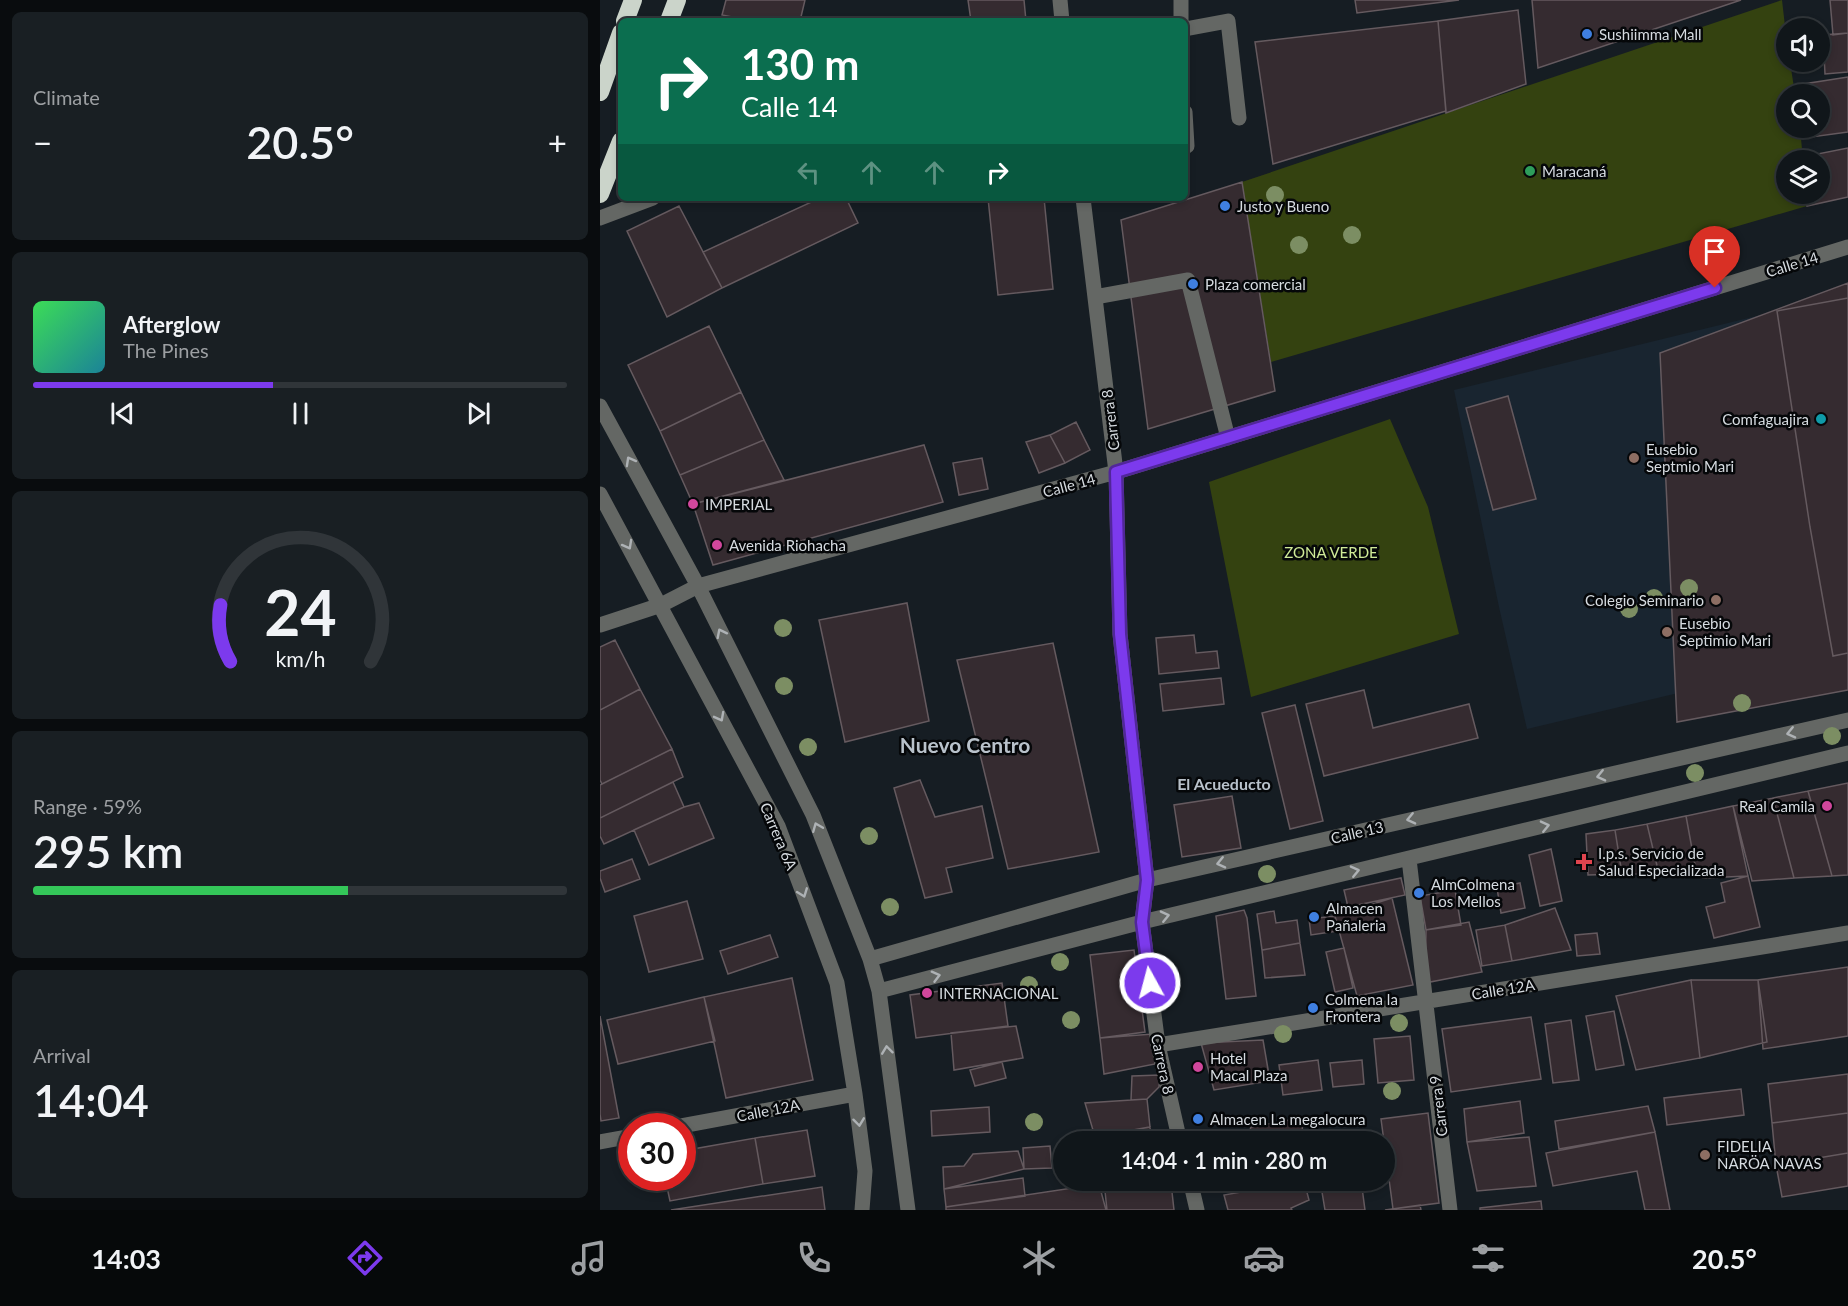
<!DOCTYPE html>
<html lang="en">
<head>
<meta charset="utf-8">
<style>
	:root { --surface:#10161a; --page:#191f23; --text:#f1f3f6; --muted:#9c9fa2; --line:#303539; --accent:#7c3aed }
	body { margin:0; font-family:Lato,sans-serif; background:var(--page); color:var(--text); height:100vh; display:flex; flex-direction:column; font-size:22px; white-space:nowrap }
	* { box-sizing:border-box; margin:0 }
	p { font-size:20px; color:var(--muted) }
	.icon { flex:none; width:33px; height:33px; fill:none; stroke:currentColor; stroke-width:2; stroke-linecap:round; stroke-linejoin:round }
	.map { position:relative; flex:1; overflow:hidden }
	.details { display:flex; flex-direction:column; gap:12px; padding:12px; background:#090c0e; width:600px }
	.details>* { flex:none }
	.top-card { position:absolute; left:18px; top:18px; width:570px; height:183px; border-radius:9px; box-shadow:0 3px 9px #0003,0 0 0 2px var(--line); background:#0b6e4f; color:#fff; overflow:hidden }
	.buttons { position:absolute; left:1176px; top:18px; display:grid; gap:12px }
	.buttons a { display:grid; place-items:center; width:54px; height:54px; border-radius:50%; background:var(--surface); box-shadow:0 3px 9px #0003,0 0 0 2px var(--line); font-size:30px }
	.speed { position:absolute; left:18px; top:1113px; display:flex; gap:12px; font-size:30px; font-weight:700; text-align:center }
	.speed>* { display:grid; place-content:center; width:78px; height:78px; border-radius:50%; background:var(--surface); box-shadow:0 3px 9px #0003,0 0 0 2px var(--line); line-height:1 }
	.speed .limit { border:9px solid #d22; background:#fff; color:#111 }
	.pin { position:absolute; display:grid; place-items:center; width:51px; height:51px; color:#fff; margin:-62px -26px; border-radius:50% 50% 50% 0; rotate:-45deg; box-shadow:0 0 6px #0007 }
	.pin .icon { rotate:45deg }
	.me { position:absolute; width:66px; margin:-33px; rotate:353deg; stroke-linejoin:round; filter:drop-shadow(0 0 4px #0008) }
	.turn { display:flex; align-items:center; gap:21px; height:126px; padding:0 24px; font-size:27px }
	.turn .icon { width:78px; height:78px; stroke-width:2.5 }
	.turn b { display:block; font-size:42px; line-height:51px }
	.lanes { display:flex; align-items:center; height:57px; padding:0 24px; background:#0003; justify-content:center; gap:30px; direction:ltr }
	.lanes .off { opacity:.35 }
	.big { font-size:45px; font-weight:600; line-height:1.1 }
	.details .tile { flex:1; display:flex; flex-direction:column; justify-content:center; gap:9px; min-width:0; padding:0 21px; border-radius:9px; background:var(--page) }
	.details .dial { align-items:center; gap:0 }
	.dial svg { height:156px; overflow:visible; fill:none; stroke:var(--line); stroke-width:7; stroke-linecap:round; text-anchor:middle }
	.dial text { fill:var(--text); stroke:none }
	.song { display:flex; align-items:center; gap:18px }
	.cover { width:72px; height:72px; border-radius:9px; background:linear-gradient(135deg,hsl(130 70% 55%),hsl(190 70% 35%)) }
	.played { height:6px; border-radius:3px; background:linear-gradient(90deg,var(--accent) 45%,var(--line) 45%) }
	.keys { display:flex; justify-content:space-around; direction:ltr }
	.heat { display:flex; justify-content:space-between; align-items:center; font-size:33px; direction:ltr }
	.charge { height:9px; border-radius:4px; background:linear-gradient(90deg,#34c759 59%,var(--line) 0) }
	.trip { position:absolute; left:453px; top:1131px; width:342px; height:60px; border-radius:30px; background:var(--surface); box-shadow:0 3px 9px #0003,0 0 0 2px var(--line); font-weight:600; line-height:60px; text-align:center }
	.menu { display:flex; height:96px; justify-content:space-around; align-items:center; background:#06090a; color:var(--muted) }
	.menu .icon { width:42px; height:42px }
	.menu .on { color:var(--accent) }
	.menu b { font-size:27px; color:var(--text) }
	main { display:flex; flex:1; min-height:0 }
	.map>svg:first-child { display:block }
</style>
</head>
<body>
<main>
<section class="details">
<div class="tile"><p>Climate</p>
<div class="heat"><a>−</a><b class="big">20.5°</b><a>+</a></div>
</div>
<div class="tile">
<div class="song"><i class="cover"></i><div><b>Afterglow</b><p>The Pines</p></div></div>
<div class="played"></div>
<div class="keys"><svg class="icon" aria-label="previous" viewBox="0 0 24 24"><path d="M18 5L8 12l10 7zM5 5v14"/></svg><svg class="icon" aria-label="pause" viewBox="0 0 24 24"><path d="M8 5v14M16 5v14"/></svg><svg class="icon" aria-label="next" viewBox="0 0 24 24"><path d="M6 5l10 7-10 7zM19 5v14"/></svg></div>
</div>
<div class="tile dial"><svg viewBox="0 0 100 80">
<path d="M14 69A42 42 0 1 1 86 69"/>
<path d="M14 69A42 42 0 0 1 9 40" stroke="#7c3aed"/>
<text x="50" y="56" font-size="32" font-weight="700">24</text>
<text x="50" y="72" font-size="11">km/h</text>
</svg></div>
<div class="tile"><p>Range · 59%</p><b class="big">295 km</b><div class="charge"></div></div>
<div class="tile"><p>Arrival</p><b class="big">14:04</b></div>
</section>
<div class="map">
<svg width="1248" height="1210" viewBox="0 0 1248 1210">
	<rect width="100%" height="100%" fill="#161d23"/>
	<path fill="#192530" d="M1177,311L1233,656L927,729L899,607L854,390Z"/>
	<path fill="#344210" d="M1182,0L1186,35V62H1190L1195,94H1186V128H1200L1203,160H1186V194H1206L1207,206L671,362L642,182Z
		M790,419L828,507L859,634L651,697L609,482Z"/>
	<path fill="#352b30" stroke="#655a5f" stroke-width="1.5" d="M126,0H205L200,21H143V19L122,15Z
		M368,0H424L426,21H371Z
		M755,0H859L757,13Z
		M932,0H1141L938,68Z
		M1230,0H1248V33L1233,35Z
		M918,10L926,84L846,113L838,21Z
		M838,21L846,111L673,164L655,42Z
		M1248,33V72L1225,74L1223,35Z
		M1248,77V132L1204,138L1203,128H1220V94H1198L1197,85Z
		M1248,148V197L1207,206L1204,194H1220V160H1197V158Z
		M642,182L675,391L548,429L521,220Z
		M220,198H246L258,223L122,288L103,252Z
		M388,198H444L453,289L398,295Z
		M79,206L122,288L67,317L27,231Z
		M1248,283V690L1077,722L1060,353Z
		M1248,298V653L1233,656L1210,527L1177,311Z
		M109,326L141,392L60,431L28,365Z
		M141,392L164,440L80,475L60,431Z
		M908,396L936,499L893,510L866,408Z
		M476,422L490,450L465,463L450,435Z
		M450,435L465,463L439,473L426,442Z
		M164,440L184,480L93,504L80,475Z
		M324,445L343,502L113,565L93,504Z
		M382,458L388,489L359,495L353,463Z
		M307,603L329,721L245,742L219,620Z
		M594,635L596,653L617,651L619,668L559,674L556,638Z
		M15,640L40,689L0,710V647Z
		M453,643L499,852L408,869L357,660Z
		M621,678L624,704L563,711L560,684Z
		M40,689L72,749L2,784L0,780V710Z
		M764,690L773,728L869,704L878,738L724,776L706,704Z
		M695,705L723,821L690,829L662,713Z
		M72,749L83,777L0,818V785Z
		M320,780L335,817L382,806L393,858L346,868L352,892L325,898L294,788Z
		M73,782L84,807L4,844L0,836V818Z
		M1248,783V875L1232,876L1208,791Z
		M1208,791L1232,876L1194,878L1173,798Z
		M632,796L641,848L582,857L574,805Z
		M1173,798L1194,878L1152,881L1133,806Z
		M99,803L114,838L49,865L34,830L84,807Z
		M1133,806L1148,876L1104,878L1097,876L1086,816Z
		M1086,816L1097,876L1059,874L1047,824Z
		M1047,824L1059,874H1022L1015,830Z
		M1015,830L1022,874L988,875L986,834Z
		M951,849L962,901L940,906L929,855Z
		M32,859L40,879L5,892L0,878V871Z
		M1148,876L1160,927L1114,938L1106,907L1125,902L1121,883Z
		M801,878L805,895L748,907L744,890Z
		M920,883L925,908L901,913L897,888Z
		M855,890L861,925L826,930L820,896Z
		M792,898L813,985L757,996L735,916Z
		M87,901L103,959L49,972L34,916Z
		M955,908L971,950L912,961L905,925Z
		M644,910L647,918L656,996L626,999L616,916Z
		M674,911L676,923L697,920L700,943L662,950L657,914Z
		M735,916L737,931L711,935L709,919Z
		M869,922L882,972L825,983L826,930Z
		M905,925L912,961L882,966L876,930Z
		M997,933L1000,954L977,956L975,935Z
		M170,935L178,957L128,974L120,951Z
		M700,943L705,975L665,978L662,950Z
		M744,948L753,988L735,992L726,952Z
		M534,950L545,1032L500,1038L490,955Z
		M1248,967V1036L1163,1049L1158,980Z
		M192,978L213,1080L126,1098L104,997Z
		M1091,980L1100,1058L1036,1070L1016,996Z
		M1091,980H1158L1167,1042L1100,1058Z
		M402,983L408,1026L316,1038L310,995Z
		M104,997L115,1041L18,1064L7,1020Z
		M1014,1011L1024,1065L996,1070L986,1016Z
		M0,1016L19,1118L1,1121L0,1114Z
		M931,1017L941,1079L851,1092L842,1029Z
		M971,1020L979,1080L953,1083L945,1024Z
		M416,1026L423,1058L354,1070L351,1033Z
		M553,1034L555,1064L504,1074L500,1038Z
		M810,1036L814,1080L778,1083L774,1039Z
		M663,1040L670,1081L614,1090L601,1043Z
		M718,1060L722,1090L683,1095L679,1065Z
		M762,1060L764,1084L733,1087L730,1063Z
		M402,1062L406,1078L375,1086L370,1070Z
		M1248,1074V1113L1172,1123L1168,1084Z
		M560,1075L559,1087L547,1099L531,1100L532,1076Z
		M1141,1089L1144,1115L1067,1125L1064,1098Z
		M547,1099L550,1127L495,1137L485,1103Z
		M920,1101L924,1133L867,1142L864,1109Z
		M1048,1106L1055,1132L959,1149L955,1121Z
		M389,1107L390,1132L332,1136L331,1111Z
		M828,1113L839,1203L793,1209L781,1119Z
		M1248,1113V1153L1176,1165L1172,1123Z
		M701,1118L704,1142H649L647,1139L651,1127Z
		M550,1127L551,1142H495V1137Z
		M207,1130L215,1176L163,1184L155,1138Z
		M1055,1132L1070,1210H1045L1037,1171L953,1186L946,1153Z
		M754,1137L755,1142H725Z
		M929,1137L936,1186L877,1191L867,1142Z
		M155,1138L163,1184L70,1201L65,1178H82V1151Z
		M450,1146L452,1168L424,1169L423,1148Z
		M418,1151L424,1169L344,1189L343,1167L364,1166L373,1154Z
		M1248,1153V1186L1182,1197L1176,1165Z
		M423,1178L425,1196L346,1207L344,1189Z
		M720,1180H761L765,1210H725Z
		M704,1181L709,1200L691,1208L692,1210H628L624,1195Z
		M571,1183L574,1210H507L505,1191Z
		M499,1184L506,1210H346V1207Z
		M222,1187L225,1210H71Z
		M941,1201L942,1210H880V1208Z
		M820,1205L821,1210H785Z"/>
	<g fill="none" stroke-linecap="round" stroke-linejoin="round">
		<path stroke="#646764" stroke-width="15" d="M460,0L462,21
			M581,0V21
			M585,29L628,21L639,118
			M585,112L587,146
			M483,198L516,472L520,634L547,880L542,922L558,1045L580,1142
			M0,218L53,198
			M495,297L588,280L628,438
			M0,406L98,586L213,815L270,959L279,991L308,1210
			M0,494L178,826L237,983L255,1094L265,1171L262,1210
			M0,625L61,605L98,586L516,472L1248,247
			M809,859L850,1210
			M270,959L547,880L1248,720
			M279,991L542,922L1248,753
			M558,1045L1248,933
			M81,1126L255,1094
			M0,1142L32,1136
			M590,1180L597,1210"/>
		<path stroke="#cbd4ca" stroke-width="18" d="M25,21L33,0
			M69,21L77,0
			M0,92L21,33
			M0,194L21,141"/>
	</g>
	<g fill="#7c8e63">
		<circle cx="675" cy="195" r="9"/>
		<circle cx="752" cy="235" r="9"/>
		<circle cx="699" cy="245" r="9"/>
		<circle cx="1089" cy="588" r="9"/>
		<circle cx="1054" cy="598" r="9"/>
		<circle cx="1029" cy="609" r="9"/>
		<circle cx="183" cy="628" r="9"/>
		<circle cx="184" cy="686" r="9"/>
		<circle cx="1142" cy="703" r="9"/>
		<circle cx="1232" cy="736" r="9"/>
		<circle cx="208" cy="747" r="9"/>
		<circle cx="1095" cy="773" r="9"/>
		<circle cx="269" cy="836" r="9"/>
		<circle cx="667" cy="874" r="9"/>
		<circle cx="290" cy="907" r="9"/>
		<circle cx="460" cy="962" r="9"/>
		<circle cx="429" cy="985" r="9"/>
		<circle cx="471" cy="1020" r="9"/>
		<circle cx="799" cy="1023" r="9"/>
		<circle cx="683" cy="1034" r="9"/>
		<circle cx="792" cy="1091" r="9"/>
		<circle cx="434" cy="1122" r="9"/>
	</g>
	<defs><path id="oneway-chevron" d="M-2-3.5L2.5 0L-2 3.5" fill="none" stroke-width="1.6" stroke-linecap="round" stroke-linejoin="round" transform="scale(1.5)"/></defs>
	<g stroke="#aeb2b5">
		<use href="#oneway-chevron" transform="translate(30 461) rotate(-119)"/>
		<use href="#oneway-chevron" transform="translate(28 545) rotate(61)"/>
		<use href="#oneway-chevron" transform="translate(121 633) rotate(-117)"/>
		<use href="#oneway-chevron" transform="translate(120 717) rotate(62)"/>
		<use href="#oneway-chevron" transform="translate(1191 733) rotate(167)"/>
		<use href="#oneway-chevron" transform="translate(1001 776) rotate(167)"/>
		<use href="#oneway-chevron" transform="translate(811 819) rotate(167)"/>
		<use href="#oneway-chevron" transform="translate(945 826) rotate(-13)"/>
		<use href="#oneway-chevron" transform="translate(217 827) rotate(-112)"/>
		<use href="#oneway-chevron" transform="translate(621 863) rotate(167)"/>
		<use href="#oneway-chevron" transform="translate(755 871) rotate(-13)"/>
		<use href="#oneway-chevron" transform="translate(203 893) rotate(69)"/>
		<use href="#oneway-chevron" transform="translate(565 916) rotate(-13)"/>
		<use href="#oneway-chevron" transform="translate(336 976) rotate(-15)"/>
		<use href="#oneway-chevron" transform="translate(287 1050) rotate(-97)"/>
		<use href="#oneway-chevron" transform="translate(259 1122) rotate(83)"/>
	</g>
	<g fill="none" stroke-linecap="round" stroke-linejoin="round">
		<defs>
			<path id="route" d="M550,983L542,922L547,880L520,634L516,472L1115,288"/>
		</defs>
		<use href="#route" stroke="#51269a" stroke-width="15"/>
		<use href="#route" stroke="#7c3aed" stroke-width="10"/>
	</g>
	<g fill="#3f7fe0" stroke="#050709" stroke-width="2">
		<circle cx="987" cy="34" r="6"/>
		<circle cx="625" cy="206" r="6"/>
		<circle cx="593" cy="284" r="6"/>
		<circle cx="819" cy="893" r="6"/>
		<circle cx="714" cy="917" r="6"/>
		<circle cx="713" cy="1008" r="6"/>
		<circle cx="598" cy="1119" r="6"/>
	</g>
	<circle fill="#2e9e5b" stroke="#050709" stroke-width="2" cx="930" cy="171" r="6"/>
	<circle fill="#0f9aa8" stroke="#050709" stroke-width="2" cx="1221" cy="419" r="6"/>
	<g fill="#8d6e63" stroke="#050709" stroke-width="2">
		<circle cx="1034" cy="458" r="6"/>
		<circle cx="1116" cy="600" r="6"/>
		<circle cx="1067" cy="632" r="6"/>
		<circle cx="1105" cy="1155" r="6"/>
	</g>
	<g fill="#d1479c" stroke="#050709" stroke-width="2">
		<circle cx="93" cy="504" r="6"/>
		<circle cx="117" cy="545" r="6"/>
		<circle cx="1227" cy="806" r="6"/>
		<circle cx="327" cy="993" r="6"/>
		<circle cx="598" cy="1067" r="6"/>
	</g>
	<path fill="#e0444e" stroke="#050709" stroke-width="2" d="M981 853h6v6h6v6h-6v6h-6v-6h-6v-6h6z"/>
	<g text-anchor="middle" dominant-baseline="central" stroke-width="5" stroke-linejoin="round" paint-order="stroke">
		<g font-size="15" fill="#d6dbe0" stroke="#050709" text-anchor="start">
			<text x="999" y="34">Sushiimma Mall</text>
			<text x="942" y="171">Maracaná</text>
			<text x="637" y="206">Justo y Bueno</text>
			<text x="605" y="284">Plaza comercial</text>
			<text x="1209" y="419" text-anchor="end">Comfaguajira</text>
			<text x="1046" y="449">Eusebio<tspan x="1046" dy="17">Septmio Mari</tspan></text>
			<text x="105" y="504">IMPERIAL</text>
			<text x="129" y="545">Avenida Riohacha</text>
			<text x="1104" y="600" text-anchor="end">Colegio Seminario</text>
			<text x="1079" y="623">Eusebio<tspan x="1079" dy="17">Septimio Mari</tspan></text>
			<text x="1215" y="806" text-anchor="end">Real Camila</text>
			<text x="998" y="853">I.p.s. Servicio de<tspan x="998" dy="17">Salud Especializada</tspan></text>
			<text x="831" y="884">AlmColmena<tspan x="831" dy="17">Los Mellos</tspan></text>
			<text x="726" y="908">Almacen<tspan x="726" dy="17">Pañaleria</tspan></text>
			<text x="339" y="993">INTERNACIONAL</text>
			<text x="725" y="999">Colmena la<tspan x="725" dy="17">Frontera</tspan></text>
			<text x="610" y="1058">Hotel<tspan x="610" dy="17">Macal Plaza</tspan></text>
			<text x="610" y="1119">Almacen La megalocura</text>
			<text x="1117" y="1146">FIDELIA<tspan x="1117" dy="17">NARÖA NAVAS</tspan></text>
		</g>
		<g font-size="15" fill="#d6dbe0" stroke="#050709">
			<text transform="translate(1192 264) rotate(-17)">Calle 14</text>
			<text transform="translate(510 420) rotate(-97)">Carrera 8</text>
			<text transform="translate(469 485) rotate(-15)">Calle 14</text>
			<text transform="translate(757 832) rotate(-13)">Calle 13</text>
			<text transform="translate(179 836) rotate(67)">Carrera 6A</text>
			<text transform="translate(903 989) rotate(-9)">Calle 12A</text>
			<text transform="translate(563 1064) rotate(78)">Carrera 8</text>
			<text transform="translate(838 1106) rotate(-97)">Carrera 9</text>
			<text transform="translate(168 1110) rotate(-11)">Calle 12A</text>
		</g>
		<g font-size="15" fill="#cfea97" stroke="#050709">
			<text x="731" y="552">ZONA VERDE</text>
		</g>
		<g font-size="16" font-weight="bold" fill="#b9c2cb" stroke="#050709">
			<text x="624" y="783">El Acueducto</text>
		</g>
		<g font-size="21" font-weight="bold" fill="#b9c2cb" stroke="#050709">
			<text x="365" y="744">Nuevo Centro</text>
		</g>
	</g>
</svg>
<div class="buttons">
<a><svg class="icon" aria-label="sound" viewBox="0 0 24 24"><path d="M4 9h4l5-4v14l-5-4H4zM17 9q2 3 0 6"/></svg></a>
<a><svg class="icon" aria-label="search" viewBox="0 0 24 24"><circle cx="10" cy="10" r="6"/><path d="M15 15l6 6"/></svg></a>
<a><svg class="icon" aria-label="layers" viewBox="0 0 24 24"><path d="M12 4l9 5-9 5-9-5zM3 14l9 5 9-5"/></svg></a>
</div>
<div class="speed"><div class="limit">30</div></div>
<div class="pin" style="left:1115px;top:288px;background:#d93025"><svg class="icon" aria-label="arrive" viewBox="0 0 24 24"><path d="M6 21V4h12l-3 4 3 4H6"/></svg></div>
<svg class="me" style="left:550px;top:983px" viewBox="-20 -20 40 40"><circle r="17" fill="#7c3aed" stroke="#fff" stroke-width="3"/><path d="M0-11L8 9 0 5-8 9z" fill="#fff"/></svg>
<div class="trip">14:04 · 1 min · 280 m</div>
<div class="top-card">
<div class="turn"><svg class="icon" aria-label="right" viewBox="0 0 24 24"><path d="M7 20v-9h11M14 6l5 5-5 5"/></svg><div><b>130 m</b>Calle 14</div></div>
<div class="lanes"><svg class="icon off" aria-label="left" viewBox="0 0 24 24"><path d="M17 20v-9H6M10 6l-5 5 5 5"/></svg><svg class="icon off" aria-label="ahead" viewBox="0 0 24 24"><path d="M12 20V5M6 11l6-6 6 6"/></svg><svg class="icon off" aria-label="ahead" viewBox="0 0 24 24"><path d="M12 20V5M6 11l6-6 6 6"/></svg><svg class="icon" aria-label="right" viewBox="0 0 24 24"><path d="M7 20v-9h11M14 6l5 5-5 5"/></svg></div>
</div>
</div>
</main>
<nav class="menu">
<b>14:03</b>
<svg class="icon on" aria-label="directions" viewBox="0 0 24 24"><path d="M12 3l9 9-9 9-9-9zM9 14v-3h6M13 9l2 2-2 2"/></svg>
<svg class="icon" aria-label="music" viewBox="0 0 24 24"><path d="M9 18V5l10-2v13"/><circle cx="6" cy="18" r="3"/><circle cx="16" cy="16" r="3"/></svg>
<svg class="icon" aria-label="phone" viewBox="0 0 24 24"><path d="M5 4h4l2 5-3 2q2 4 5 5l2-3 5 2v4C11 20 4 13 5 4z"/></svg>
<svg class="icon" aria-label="climate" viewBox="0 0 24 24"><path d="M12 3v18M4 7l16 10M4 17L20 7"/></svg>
<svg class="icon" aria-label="car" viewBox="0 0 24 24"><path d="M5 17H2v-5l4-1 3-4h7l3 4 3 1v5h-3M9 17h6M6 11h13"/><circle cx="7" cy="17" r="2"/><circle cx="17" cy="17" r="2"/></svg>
<svg class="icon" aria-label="filters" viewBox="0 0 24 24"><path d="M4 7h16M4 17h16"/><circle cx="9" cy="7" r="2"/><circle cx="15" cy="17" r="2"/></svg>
<b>20.5°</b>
</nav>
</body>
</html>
